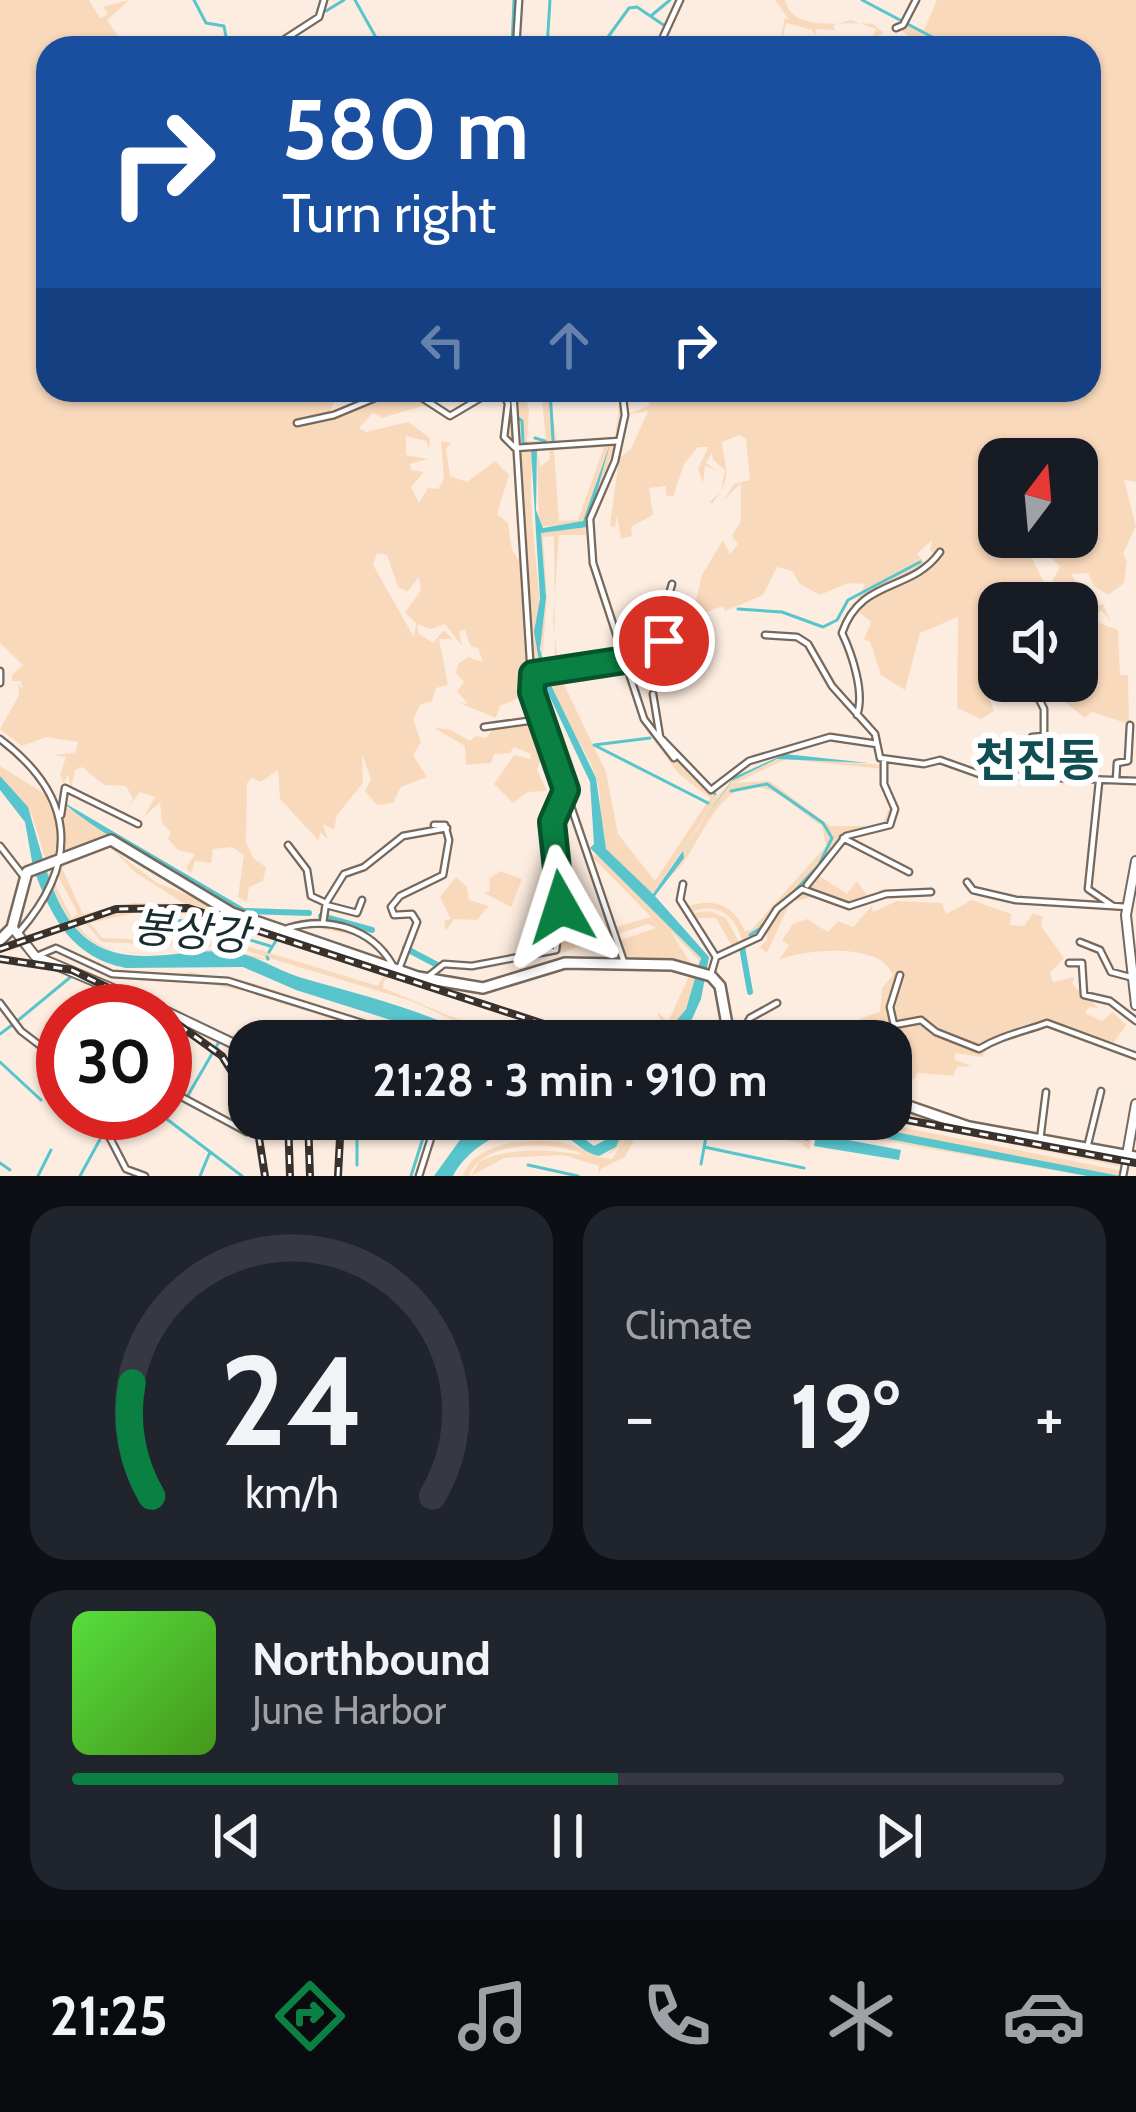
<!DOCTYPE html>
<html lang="en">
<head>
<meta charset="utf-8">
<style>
	:root { --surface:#171b24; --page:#20242c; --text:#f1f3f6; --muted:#9ea1a6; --line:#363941; --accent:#0b8043 }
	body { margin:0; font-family:Cabin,"Noto Sans KR",sans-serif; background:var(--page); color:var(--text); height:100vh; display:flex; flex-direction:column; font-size:45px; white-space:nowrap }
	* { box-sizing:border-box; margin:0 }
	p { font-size:39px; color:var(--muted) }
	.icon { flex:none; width:66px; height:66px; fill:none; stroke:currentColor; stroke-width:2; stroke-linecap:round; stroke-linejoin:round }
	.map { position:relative; height:1176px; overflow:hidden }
	.details { display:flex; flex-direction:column; gap:30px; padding:30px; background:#0d0f14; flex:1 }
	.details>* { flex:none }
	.hud { position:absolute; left:36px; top:36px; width:1065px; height:366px; border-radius:36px; box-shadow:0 3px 9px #0004; background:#1a4fa0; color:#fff; overflow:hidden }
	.needle { width:78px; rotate:16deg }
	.buttons { position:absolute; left:978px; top:438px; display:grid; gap:24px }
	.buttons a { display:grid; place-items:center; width:120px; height:120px; border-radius:24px; background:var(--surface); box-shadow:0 3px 9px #0004; font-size:60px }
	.speed { position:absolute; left:36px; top:984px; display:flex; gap:24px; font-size:60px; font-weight:700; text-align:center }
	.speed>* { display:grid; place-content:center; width:156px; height:156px; border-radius:50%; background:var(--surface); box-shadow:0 3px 9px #0004; line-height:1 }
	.speed .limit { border:18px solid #d22; background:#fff; color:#111 }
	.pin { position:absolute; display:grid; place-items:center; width:102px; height:102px; color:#fff; margin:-51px; border:6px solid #fff; border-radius:50%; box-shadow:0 3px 12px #0007 }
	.me { position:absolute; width:132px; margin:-66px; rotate:354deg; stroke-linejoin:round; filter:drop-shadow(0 0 9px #0008) }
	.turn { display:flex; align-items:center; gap:42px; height:252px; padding:0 48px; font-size:54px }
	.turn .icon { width:156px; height:156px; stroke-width:2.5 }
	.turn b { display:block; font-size:84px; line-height:102px }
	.lanes { display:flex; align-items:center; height:114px; padding:0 48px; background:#0003; justify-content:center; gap:60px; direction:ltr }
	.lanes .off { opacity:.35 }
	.big { font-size:90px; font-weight:700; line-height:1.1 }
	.details .card { flex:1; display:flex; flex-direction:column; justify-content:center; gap:18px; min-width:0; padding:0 42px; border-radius:36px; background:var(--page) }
	.details .dial { align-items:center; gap:0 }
	.dial svg { height:312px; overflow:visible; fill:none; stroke:var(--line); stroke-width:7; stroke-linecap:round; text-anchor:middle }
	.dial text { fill:var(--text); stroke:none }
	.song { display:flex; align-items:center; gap:36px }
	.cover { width:144px; height:144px; border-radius:18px; background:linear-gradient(135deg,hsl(110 70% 55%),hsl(100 70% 35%)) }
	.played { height:12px; border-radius:6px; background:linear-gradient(90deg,var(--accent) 55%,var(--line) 55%) }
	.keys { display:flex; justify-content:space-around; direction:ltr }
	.heat { display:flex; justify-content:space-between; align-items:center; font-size:66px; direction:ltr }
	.details .tiles { flex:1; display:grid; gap:30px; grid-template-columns:1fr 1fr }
	.card:last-child { grid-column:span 2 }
	.trip { position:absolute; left:228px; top:1020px; width:684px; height:120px; border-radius:36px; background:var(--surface); box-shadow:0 3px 9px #0004; font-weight:700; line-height:120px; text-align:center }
	.menu { display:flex; height:192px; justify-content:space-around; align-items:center; background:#090b0e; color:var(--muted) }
	.menu .icon { width:84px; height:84px }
	.menu .selected { color:var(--accent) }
	.menu b { font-size:54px; color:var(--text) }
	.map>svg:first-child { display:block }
</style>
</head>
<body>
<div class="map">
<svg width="1136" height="1176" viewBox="0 0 1136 1176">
	<rect width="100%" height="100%" fill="#fdede0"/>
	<path fill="#f9d9bc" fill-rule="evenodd" d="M0,0H89L100,18L108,14L103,7L129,0L107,20L127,48H48V390H348L336,397L329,415L386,393L419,392L438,408L422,406L382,418L373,413L359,428L366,432L408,422L430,438L429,449L426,441L406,436V455L428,459L410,464L411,470L424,472L411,487L419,503L428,488L438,489L444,479L441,441L451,443L446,449L450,476L467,482L495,461L509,475L497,514L508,523L512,550L526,570L524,528L517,527L513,452L521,471L519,450L531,449L533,454C527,500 536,549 539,596C541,623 534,645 541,672L535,670L529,612L531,692L500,706L496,718L457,702L468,704L457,691L464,682L456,673L458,664L468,657L483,662L478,648L471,647L465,630L459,631L462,646L445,624L431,629L417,624L419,634L433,643L444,630L452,639H439L448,685L436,688L432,701L420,705L413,719L421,742L413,755L427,777L401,787L393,803L377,805L365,791L371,779L362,754L363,783L337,815L334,830L323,824L328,839L320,832L319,841L280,799L278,770L261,782L252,778L247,783L246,842L253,858L266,867L263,881L249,887L247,902L238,897L244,855L232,847L213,849L211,863L195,861L191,873L186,868L195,854L178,850L168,839L171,832L162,823L160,802L143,818L155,797L140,792L127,809L133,799L126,786L104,785L82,767L75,770L71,790L68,774L64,783L60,775L66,757L52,755L74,753L73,759L78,742L46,737L22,746L0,729L19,695L18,683L22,690L21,681H12V675L23,665L0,643ZM377,553L387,555L398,587L407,592L419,577L421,590L405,613L416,623L414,637L373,565Z
		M775,0H785C794,37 850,17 883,26L873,24L884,33L872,39L876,29L851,20L833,25L835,30L815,29L817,37L812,30L786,23L780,48H770L781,36L785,18L789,20Z
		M937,0H1136V482L1124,480L1136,526L1123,554L1127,561L1124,583L1108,595L1094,586L1088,573L1071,574L1083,593L1074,591L1069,598L1070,601L1084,608L1103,604L1111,622L1101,610L1091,620L1118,630L1120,675H1128L1129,724L1092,712L1085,718L1065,702L1067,696L1081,699L1091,678L1077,673V603H1047L1051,600L1047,592L1052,597L1061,585L1052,581L1060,567L1037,541L1029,552L1046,587L1037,593L1036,603H999V645L984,653L980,669L994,711L981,719L957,708L958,617L920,633L905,690L881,675L870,641L864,640L871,622L854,608C865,601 876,590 886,584C907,573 922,578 936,555L930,550L932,540L917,554L927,565L857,601L865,584L848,583L820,595L800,584L792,571L777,567L763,595L725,611L722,606L704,613L694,608L702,575L723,540L730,554L738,544L732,536L741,521V483L723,501L734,484L750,480L746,439L740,435L722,442C725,470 733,476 713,503H709L721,491L725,470L713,460L712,452L706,463L716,470L705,466L703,483L698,469L708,447H698L684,464L673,497L666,495V486L649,488L653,515L631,527L632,536L621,539L617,515L615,527L610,526L619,458L631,449L648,411L626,415L650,405L642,390H1089V48H977L974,43L975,48H921L899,28L905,23L924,30ZM999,459H1077V537H999Z
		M522,390L529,408L527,441H546L541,390H549L557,442L615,437L621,390L624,415L618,439L514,445L506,437L505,391Z
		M615,443L589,531L600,598L626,656L597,593L586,535H559L553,620L559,669L546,672L544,666L555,662L554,536L543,537L547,599L542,659L539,629L546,597L541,533L587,526L586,516L579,524L539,527L537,448L540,467L550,459L549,447ZM604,447L578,520L559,521L554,450Z
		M627,661L647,729L716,797L737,778L783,757L882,765L883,769L786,759L735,783L770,781L830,826H881L893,801L887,826L845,835L808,883L818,875L847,894L857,881L869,898L882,889L894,892C865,896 828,916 807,884L802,889L813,897L790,902L767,953L760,947L767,940L766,926L743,943C736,916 717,900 690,913L710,911L726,918L740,944L732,946L716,918H689L687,907C714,897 733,905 745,931L751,930L826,846L822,826C805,816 784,794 766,789C713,772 698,863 668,877L710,809L653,894C638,880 614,868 606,849C597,825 604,798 595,774C582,739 554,712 546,675ZM626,663L646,730L679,774L710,798L655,881L618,834L606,772L559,674Z
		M540,676L557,720L544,713L591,854L600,856L700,956L699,968L698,959L671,932L693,967L625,961L618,941L656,928L648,924L558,954L564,925H577L580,931L607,923L567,796L559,805L558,780L541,758L537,770L547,791L528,792L513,803L494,784L514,755L530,759L531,754L514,747L510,753L494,754L491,763L466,765L465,746L434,728L449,729L470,741L476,736L486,738L495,726L540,721L583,835L534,692ZM594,859L651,917L616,927Z
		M0,766L61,804L59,849L46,862L32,815L0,776Z
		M63,805C95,824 222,912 249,911L248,915L238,913L117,842L62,854Z
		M109,842L230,914L383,960C372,928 333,937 309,923C343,924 374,933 390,964L370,959C403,971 442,986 477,989C504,992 533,973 558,966C586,959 662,963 689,972L564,968L476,992L451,982L424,981L607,1041H599L305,944L592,1041L389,977L384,981L383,988L481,1029L487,1041L479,1032L411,1001L237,948L102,942L84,922L77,924C110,971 174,947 222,950C239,951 254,956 270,960C248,958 227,952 205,952C114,952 80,968 45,866L72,918L78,914L57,874L60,860ZM105,844L114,845L209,903L157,883L112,849L136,873L185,904L133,903L83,914L62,868L71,858ZM147,910L201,915L383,976L378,986L240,944L102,938L90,923Z
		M500,871L522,879L511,907L484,893L490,891L489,879Z
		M456,877L467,887L469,900L489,906L477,920L454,919L446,931L444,921L451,919L440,897Z
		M972,900L1011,914L1010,925L1024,926L1033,913L1043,917L1041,926L1064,958L1050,973L1053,982L1074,977L1072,984L1099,1008L1089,1007L1085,1013L1102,1021L1113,1012L1126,1025L1112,1045C1091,1039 1068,1024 1047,1022C1020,1018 993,1048 966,1046L987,1049L982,1057L955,1053V1060L972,1066L957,1067L953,1076L918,1073L905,1090L898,1087L892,1092L891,1041H813C843,1033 849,1020 880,1012L882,988L893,975C880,942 807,949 779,960L789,945L782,940L793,924L807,919L828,932L838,921L853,927L872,906L873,912L897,901L942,903L946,914Z
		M189,972L256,984L426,1041L410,1036L417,1041H402L244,991L194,981L196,975H180Z
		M697,973C688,1003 679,1041 643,1041L654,1035L643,1019L656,1031L662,1027L657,1011L668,1022L690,974Z
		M891,1101L936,1118L1126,1157L1010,1139L1125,1162L1124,1167L887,1119L1005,1138L891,1115Z
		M630,1119H634C627,1145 612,1161 586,1155L612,1159L637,1119H645L625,1157L601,1169L598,1176L599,1166L563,1155L504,1158L471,1176L479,1162C510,1146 551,1150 584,1155C556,1140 481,1140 469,1176H463C475,1140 534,1137 568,1144C582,1146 589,1156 605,1155L616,1147Z
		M711,1119L808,1141L809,1135L724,1119H781L1087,1176L814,1129L809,1150L801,1143L731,1130Z
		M821,1119H860L1123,1171L1120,1176Z"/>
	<path fill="#58c5cd" d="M610,444L587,527L541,533L546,597L540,649L546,672H541L534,632L540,599L531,449L537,448L536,510L543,528L583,521Z
		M546,675L596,778L606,849L653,894L734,777L785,754L869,763L777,759L732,781L683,850L684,858L655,896L709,957L701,999L683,1039L660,1041L686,1009L701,958L590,848L594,844L590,782L540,676Z
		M0,776L28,807L44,863L33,867L25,822L0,790Z
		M63,802L249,911C229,911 76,819 63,802Z
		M45,866C54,894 67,927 93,943C135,969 185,947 230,952C258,955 274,969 299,977C363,996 424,1009 482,1041H457L296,990L243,967L126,968C72,958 51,917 34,870Z
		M475,1119H488L486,1128L558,1119L594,1146L611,1137L617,1119L627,1123L616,1147L599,1156C579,1152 568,1132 550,1128C513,1121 469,1145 453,1176H434Z
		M711,1119H724L811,1136L808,1141Z
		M781,1119L880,1129L1120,1176H1087Z
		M816,1134L901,1150L899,1160L814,1146Z"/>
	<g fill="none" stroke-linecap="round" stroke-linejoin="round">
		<path stroke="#58c5cd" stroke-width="3" d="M194,0L206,23L224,26L228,48
			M355,0L379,43L395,40
			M862,0L953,48
			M326,11L344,0
			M652,15L670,0
			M611,37L635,48
			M398,40L512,47
			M512,46L514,0
			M547,48L550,0
			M600,48L629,8L637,7L665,26
			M550,390L553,440
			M514,415L522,421L523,443L528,444
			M535,438L545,441
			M738,609L782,612L823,627L837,620L848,600L920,562
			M622,625L631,621
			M638,690L643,711
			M650,738L594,745L708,803
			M678,759L715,794
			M731,791L767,784L823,823L832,838L819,865L761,927
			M142,919L187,921L270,946
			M750,935L759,929
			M269,952L280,934
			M267,957L268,959
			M110,991L151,1011
			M106,1011L112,996
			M165,1018L183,1028
			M16,1022L73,975
			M0,1034L12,1025
			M377,1041L382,1034
			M219,1042L216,1047L235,1069
			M0,1062L41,1100
			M171,1094L176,1097L164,1117L242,1176
			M187,1097L213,1052L187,1031
			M377,1119L383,1135
			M704,1147L804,1168
			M0,1163L10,1170
			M701,1164L709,1121
			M357,1165V1119
			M528,1165L578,1176
			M38,1176L51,1150
			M80,1176L104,1132
			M200,1176L210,1152
			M411,1176L429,1119"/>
		<path stroke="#58c5cd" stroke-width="6" d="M244,911L309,913
			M321,916L372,930
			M742,947L750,992
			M405,948L441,967"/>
		<defs>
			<path id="street" d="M896,28L903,25L916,0
				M288,48L285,39L319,17L324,0
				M516,48L519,0
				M658,48L680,0
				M410,390L450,416L494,390
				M503,390L508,404L504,437L515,448L619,441
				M513,390L532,692L624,962
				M622,390L625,415L615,461L590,519L593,563L644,719L674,758L677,755
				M297,423L334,415L394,390
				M765,635L797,637L808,644L832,686L875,734L880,758L924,764L940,760L982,775L1136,781
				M0,671V683
				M533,675L625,660L662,645L651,610L668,598L672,584
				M653,694L660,737L711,790L749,761L830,737L877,744
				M857,715C865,693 852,654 842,633C861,577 911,593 940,552
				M484,727L542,719
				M0,739C74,795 81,860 20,931
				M1030,777L1032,737L1044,736V709L1030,681
				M1116,780L1117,763L1128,761L1130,725
				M1099,782L1088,889L1113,906
				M61,815L65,788L138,824
				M843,838L909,872
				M288,845L307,870L311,896L326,903
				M0,846L24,877
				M967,882L973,890L1016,900L1128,907
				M683,884L680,900L716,957
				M807,885L846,836L890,825L895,809L884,784V759
				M326,905L357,913L362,900
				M323,923L326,903L344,874L364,867L403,836L447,828
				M288,928C328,916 371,928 392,964
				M1080,942L1100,950L1111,972L1130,977
				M37,956L56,948L112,974L228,981L419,1041
				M1069,963H1082L1084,995L1110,1001L1136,1021
				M399,969L417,922L412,914L394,915L391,907L400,896L443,875L449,840L445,825H434
				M711,974L716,957L759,937L777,909L802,889L849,906L886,894L931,892
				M430,975L444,964L472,966L556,950L563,893L552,822L566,790
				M900,975L890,1007L894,1025L921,1020L936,1032L979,1049C1000,1036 1022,1032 1047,1023L1136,1056
				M0,1003L21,1031L63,1063
				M737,1041L750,1018L777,1003
				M165,1067L188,1022
				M165,1088L247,1132
				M97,1113L126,1169L145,1176
				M1040,1140L1046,1092
				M1087,1148L1101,1091
				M419,1176L437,1119
				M1123,1176L1127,1155"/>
			<path id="secondary" d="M1136,861L1126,915L1136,1005
				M12,927L35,956L165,1011
				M165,1011L249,1051
				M1127,1155L1136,1104"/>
			<path id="primary" d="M0,940L12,928L27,872L111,840L232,913L418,977L483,988L565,963L672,965L711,976L720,986L730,1041
				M891,1100L969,1127L1136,1157"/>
		</defs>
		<use href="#street" stroke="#75685c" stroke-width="9"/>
		<use href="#secondary" stroke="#75685c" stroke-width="12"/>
		<use href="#primary" stroke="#75685c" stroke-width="14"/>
		<use href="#street" stroke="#fff" stroke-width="4.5"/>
		<use href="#secondary" stroke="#fff" stroke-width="8"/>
		<use href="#primary" stroke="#fff" stroke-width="9"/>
		<defs>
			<path id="rail" d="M0,949L116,909L188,908L596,1041
				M0,959L72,970L156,1011
				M165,1015L222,1056L249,1099
				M891,1117L1136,1163
				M256,1119L265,1176
				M288,1119L290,1176
				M308,1119L310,1176
				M338,1176L341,1119"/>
		</defs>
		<use href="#rail" stroke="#38312c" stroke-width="8"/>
		<use href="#rail" stroke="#fff" stroke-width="3" stroke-dasharray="9" stroke-linecap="butt"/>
	</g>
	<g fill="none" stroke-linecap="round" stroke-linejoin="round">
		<defs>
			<path id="route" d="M561,907L552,822L566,790L532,692L533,674L625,660L664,641"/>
		</defs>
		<use href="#route" stroke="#07532c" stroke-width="30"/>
		<use href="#route" stroke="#0b8043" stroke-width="21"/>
	</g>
	<g text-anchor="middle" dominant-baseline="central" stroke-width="12" stroke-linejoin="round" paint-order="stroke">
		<g font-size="42" font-style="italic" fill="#192d2e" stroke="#fff">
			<text transform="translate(191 931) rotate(5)">봉상강</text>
		</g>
		<g font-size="45" font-weight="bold" fill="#104e53" stroke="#fff">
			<text x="1037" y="760">천진동</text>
		</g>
	</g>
</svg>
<div class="buttons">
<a><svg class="needle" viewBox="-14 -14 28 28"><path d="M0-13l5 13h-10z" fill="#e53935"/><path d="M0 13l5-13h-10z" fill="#9ea1a6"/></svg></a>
<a><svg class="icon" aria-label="sound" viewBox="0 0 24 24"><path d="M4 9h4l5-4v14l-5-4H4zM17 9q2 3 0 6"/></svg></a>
</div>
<div class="speed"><div class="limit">30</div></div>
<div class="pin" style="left:664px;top:641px;background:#d93025"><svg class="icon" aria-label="arrive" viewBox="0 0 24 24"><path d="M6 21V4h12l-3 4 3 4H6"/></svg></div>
<svg class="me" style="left:561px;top:907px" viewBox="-20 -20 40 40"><path d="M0-17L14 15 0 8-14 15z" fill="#0b8043" stroke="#fff" stroke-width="4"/></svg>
<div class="trip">21:28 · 3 min · 910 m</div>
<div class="hud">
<div class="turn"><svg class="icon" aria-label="right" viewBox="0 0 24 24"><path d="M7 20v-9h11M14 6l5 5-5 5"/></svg><div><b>580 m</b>Turn right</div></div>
<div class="lanes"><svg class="icon off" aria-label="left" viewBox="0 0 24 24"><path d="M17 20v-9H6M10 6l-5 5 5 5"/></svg><svg class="icon off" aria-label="ahead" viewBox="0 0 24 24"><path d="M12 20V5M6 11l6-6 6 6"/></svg><svg class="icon" aria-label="right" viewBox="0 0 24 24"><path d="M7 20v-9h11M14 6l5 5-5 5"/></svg></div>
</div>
</div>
<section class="details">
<div class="tiles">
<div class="card dial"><svg viewBox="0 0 100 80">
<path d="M14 69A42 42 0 1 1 86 69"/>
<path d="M14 69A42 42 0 0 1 9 40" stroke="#0b8043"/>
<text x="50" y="56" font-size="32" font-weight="700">24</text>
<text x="50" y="72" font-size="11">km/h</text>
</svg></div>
<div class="card"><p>Climate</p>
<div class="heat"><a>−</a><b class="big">19°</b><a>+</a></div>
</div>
<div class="card">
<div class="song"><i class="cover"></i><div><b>Northbound</b><p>June Harbor</p></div></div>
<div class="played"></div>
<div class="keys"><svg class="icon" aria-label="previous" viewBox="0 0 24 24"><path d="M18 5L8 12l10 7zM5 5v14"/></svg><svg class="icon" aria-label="pause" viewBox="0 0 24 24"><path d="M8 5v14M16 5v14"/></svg><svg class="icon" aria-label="next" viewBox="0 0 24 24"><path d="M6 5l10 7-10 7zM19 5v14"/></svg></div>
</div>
</div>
</section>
<nav class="menu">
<b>21:25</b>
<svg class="icon selected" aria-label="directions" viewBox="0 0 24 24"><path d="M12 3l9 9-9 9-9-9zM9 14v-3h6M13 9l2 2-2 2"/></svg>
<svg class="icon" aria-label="music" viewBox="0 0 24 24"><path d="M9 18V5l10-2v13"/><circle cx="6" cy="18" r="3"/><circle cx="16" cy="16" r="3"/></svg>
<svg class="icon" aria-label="phone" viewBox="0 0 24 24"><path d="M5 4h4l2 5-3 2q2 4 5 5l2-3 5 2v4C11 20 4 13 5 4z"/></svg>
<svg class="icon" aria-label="climate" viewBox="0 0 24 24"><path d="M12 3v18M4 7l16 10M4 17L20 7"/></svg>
<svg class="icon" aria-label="car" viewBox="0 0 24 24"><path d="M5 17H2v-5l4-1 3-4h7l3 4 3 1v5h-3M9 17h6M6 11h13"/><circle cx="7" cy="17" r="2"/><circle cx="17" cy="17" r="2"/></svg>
</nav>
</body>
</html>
